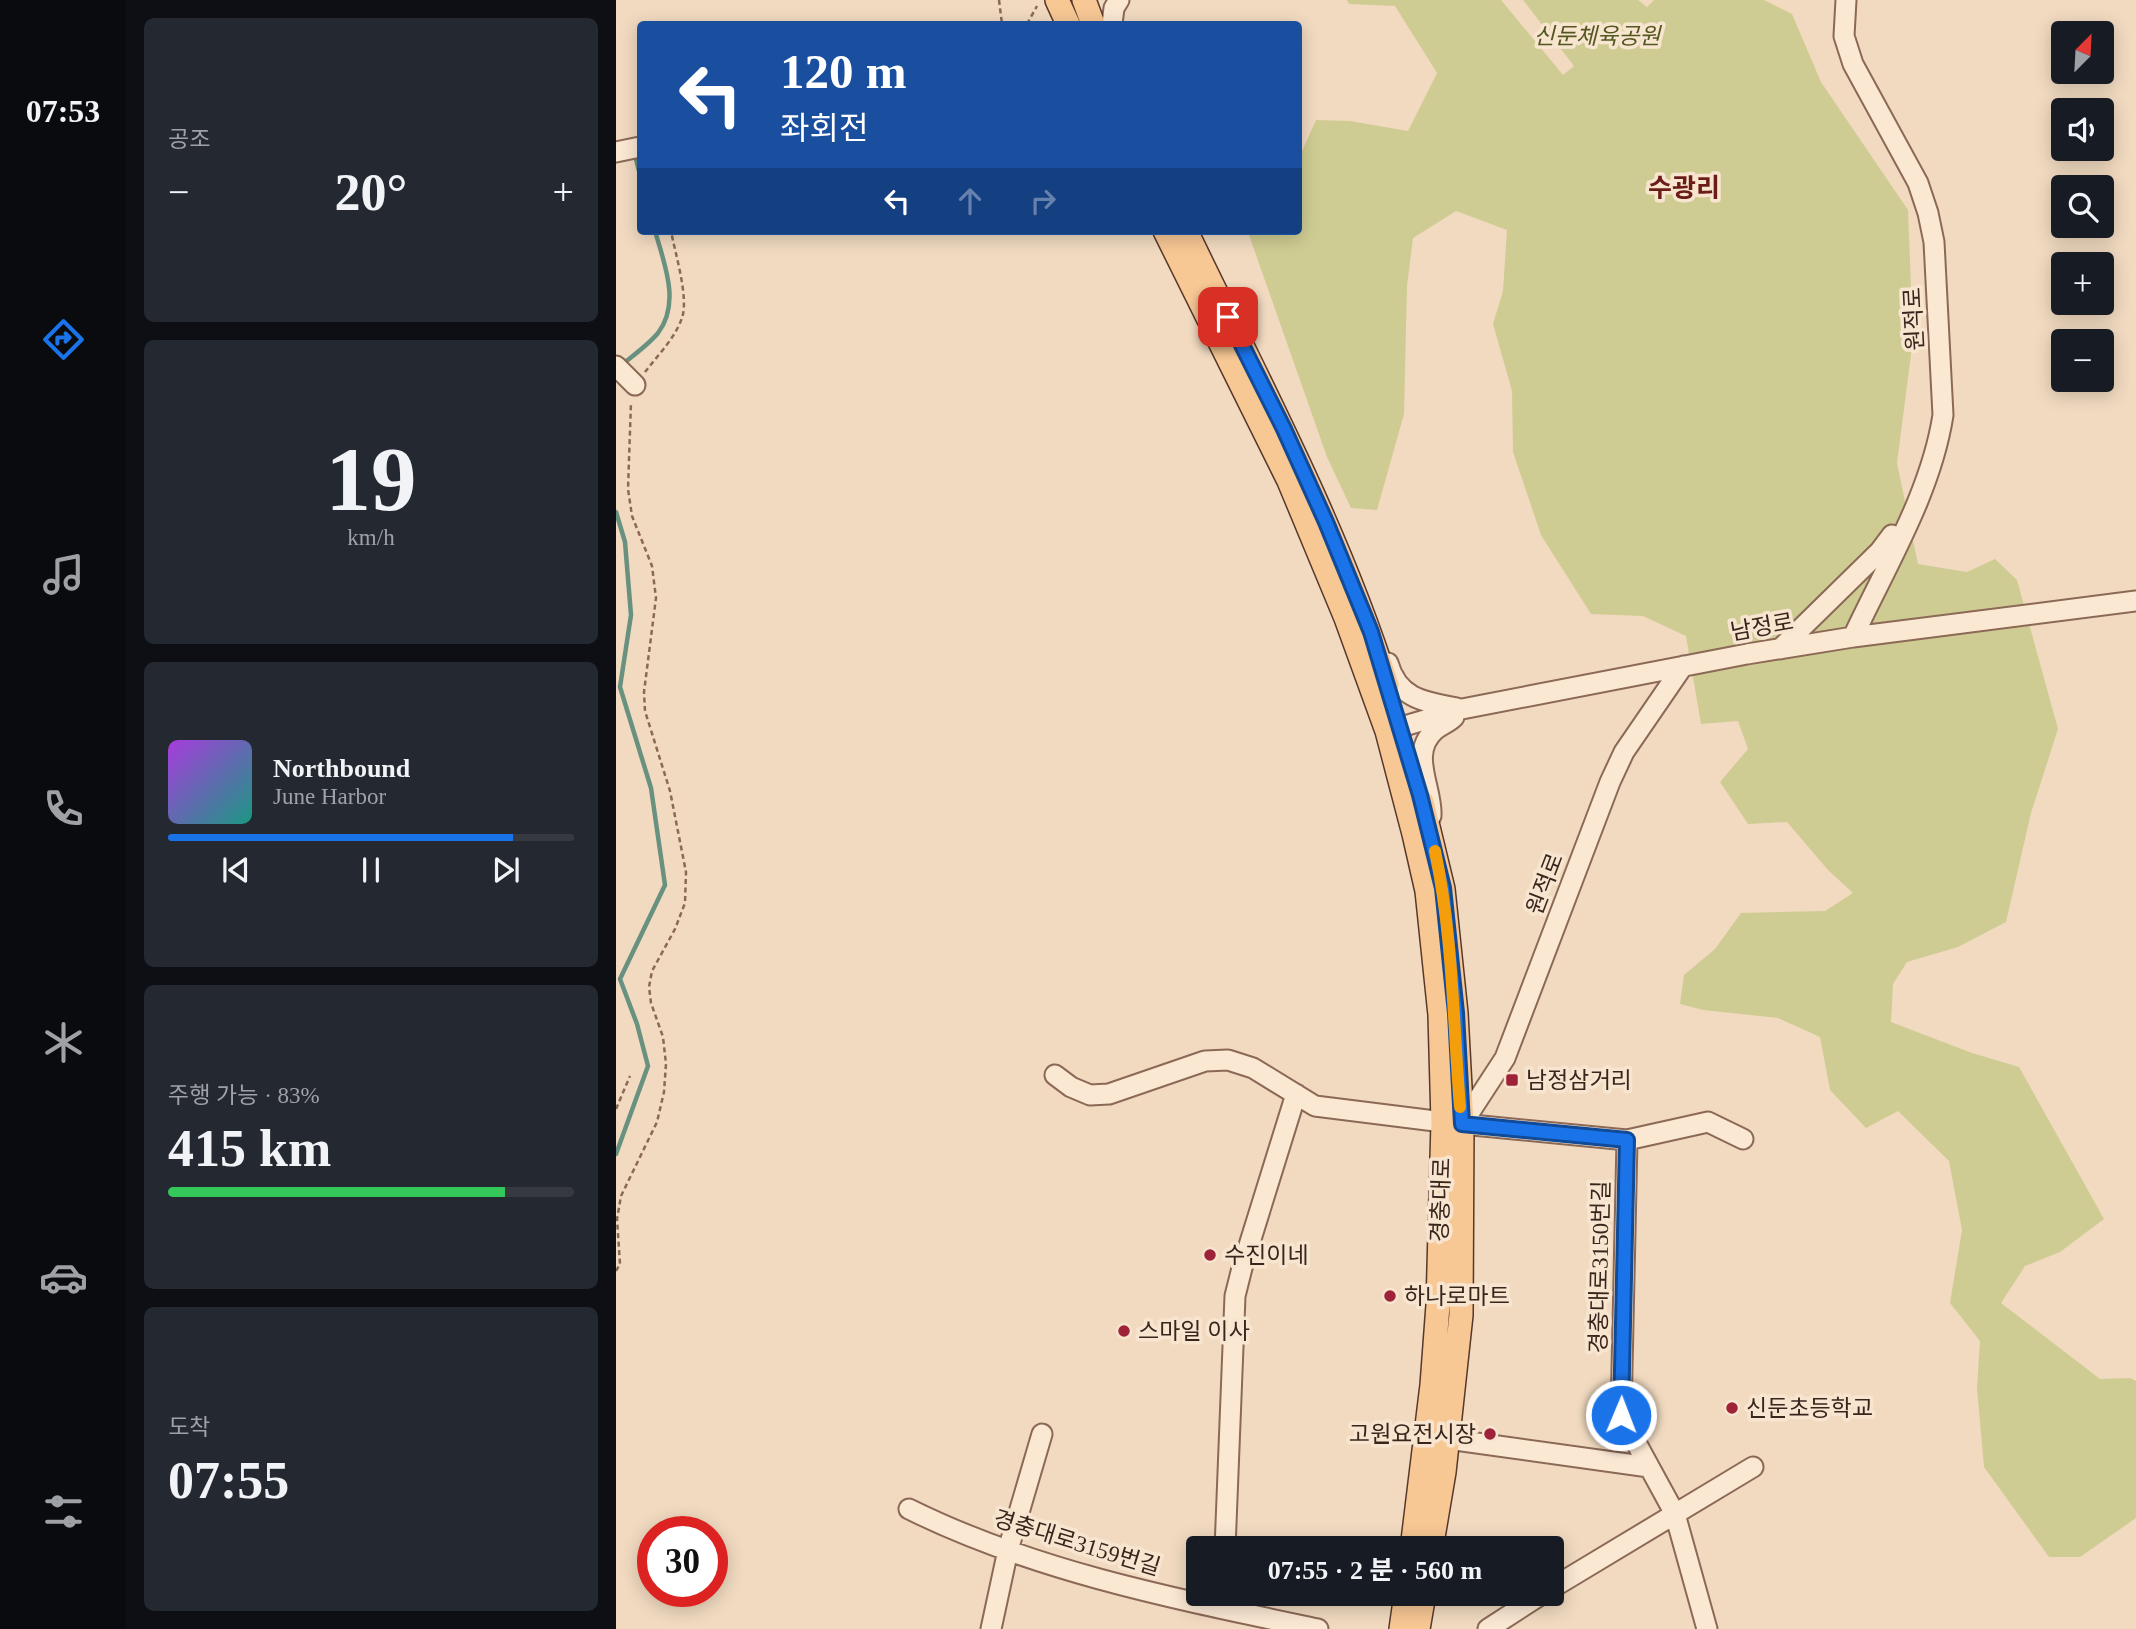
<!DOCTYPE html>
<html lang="ko">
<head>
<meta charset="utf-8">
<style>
	:root { --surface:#171b24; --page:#242831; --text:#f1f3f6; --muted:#9ea1a6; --line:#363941; --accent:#1a73e8 }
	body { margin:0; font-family:"Times New Roman","Noto Sans KR",serif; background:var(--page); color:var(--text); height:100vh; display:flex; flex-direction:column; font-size:26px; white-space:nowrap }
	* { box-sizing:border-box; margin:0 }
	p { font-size:23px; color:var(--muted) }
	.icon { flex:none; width:38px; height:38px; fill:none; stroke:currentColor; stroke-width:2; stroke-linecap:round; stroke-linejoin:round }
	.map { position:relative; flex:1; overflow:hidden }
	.details { display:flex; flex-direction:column; gap:18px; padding:18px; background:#0d0f14; width:490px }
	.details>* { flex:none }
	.banner { position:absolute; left:21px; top:21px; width:665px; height:214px; border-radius:7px; box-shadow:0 4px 18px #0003; background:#1a4fa0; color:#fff; overflow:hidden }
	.needle { width:46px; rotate:24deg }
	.buttons { position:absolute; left:1435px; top:21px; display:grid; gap:14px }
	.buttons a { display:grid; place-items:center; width:63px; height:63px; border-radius:7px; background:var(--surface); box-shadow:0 4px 18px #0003; font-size:35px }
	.speed { position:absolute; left:21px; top:1516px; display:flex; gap:14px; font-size:35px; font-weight:700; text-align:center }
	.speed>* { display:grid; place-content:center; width:91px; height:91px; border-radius:50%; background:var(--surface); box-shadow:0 4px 18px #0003; line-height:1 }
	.speed .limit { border:10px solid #d22; background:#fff; color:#111 }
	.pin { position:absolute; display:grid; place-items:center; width:60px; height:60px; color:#fff; margin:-30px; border-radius:14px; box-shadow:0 4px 10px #0006 }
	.me { position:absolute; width:77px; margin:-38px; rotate:1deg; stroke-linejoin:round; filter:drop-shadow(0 0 5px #0008) }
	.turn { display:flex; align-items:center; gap:24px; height:147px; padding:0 28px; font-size:32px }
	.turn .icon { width:91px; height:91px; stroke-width:2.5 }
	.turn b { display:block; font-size:49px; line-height:60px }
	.lanes { display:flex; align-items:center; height:66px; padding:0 28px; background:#0003; justify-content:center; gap:35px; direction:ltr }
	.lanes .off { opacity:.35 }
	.big { font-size:52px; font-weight:700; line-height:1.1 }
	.details .card { flex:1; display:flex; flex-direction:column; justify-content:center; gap:10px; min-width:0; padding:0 24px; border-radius:10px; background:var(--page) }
	.details .dial { align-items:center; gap:0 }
	.dial b { font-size:91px; line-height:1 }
	.song { display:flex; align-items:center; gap:21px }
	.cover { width:84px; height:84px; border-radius:10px; background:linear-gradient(135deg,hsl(280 70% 55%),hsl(170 70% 35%)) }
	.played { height:7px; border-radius:4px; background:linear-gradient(90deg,var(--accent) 85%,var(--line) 85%) }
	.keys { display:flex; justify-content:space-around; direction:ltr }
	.heat { display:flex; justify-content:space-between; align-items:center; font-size:38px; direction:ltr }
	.charge { height:10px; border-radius:5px; background:linear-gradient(90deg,#34c759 83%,var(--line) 0) }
	.trip { position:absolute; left:570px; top:1536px; width:378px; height:70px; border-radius:7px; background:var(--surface); box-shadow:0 4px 18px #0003; font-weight:700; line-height:70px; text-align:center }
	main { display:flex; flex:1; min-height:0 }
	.dock { display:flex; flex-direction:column; width:126px; justify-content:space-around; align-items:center; background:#090b0e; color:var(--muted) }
	.dock .icon { width:49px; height:49px }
	.dock .current { color:var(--accent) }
	.dock b { font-size:32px; color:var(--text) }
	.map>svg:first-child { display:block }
</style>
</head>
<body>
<main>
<nav class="dock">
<b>07:53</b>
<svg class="icon current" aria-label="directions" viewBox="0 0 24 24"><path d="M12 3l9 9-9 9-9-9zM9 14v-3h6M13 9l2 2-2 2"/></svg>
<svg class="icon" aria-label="music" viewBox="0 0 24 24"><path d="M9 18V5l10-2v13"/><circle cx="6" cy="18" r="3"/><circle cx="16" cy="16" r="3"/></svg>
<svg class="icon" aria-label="phone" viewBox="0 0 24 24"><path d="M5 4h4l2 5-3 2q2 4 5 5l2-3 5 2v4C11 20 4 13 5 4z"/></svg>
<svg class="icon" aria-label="climate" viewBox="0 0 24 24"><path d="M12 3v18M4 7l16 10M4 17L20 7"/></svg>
<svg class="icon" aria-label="car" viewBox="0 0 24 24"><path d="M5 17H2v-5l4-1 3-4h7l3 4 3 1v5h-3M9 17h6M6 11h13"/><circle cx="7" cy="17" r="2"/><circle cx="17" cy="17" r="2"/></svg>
<svg class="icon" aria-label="filters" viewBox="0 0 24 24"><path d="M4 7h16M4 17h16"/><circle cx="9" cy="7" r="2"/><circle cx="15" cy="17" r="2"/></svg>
</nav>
<section class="details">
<div class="card"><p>공조</p>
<div class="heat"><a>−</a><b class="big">20°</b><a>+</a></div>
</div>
<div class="card dial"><b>19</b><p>km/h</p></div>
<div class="card">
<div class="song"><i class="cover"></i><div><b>Northbound</b><p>June Harbor</p></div></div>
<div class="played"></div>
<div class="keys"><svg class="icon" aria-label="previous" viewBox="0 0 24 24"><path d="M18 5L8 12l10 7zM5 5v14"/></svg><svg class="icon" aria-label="pause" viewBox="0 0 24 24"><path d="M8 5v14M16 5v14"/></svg><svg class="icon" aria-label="next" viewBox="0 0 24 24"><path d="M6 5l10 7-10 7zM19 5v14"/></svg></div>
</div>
<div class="card"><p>주행 가능 · 83%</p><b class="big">415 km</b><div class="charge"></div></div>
<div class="card"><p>도착</p><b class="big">07:55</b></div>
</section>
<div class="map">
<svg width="1520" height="1629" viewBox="0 0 1520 1629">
	<rect width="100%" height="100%" fill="#f1dac0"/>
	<path fill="#cfcc93" d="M731,0H885L947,75L958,66L907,0H1022L1031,7L1038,0H1148L1176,14L1205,82L1292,210L1297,339L1281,463L1302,564L1351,572L1379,559L1401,580L1442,729L1415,813L1390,922L1342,947L1291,962L1277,984L1275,1022L1356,1053L1403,1067L1488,1219L1444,1252L1409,1266L1385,1303L1484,1379L1514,1378L1520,1381V1518L1464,1557H1433L1368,1467L1361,1388L1364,1341L1334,1303L1346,1230L1333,1161L1282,1111L1250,1128L1214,1090L1204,1037L1162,1018L1087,1010L1064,1004L1068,975L1099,949L1125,913L1209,911L1237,893L1212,870L1171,822L1132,824L1104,782L1132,749L1122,721L1085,724L1070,636L1027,616L975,614L925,535L897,452L896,391L877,324L887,291L891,230L840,211L797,238L791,286L788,414L761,510L735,508L711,457L633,235L637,231H682L683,158L700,120L734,121L792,131L821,73L779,6L733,4Z"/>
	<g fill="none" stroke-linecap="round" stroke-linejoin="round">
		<path stroke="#699180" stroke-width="4.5" d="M19,155L24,175
			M8,363C19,354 33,344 42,333C65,303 48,263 39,231
			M0,512L9,542L15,615L4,687L35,788L49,885L4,979L21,1024L32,1066L0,1154"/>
		<defs>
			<path id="minor" d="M1230,0L1228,36L1237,64L1302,183L1312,213L1318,242L1327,415C1315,493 1270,566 1237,637
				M496,24L498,8L503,0
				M0,152L24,147
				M0,366L19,385
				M1164,649L1264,551L1276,535
				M772,663C782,699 809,702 841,708
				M785,727L846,709L1131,654L1237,637L1520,601
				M815,816C817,788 792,754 819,730C825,725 832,723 838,717
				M439,1075L455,1087L474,1095L493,1094L589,1061L612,1060L637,1068L699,1106L827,1122
				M846,1124L889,1058L994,782L1008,752L1067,666
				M846,1124L1011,1140L1092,1122L1127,1139
				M1011,1140L1005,1415L1059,1514L1091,1629
				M832,1439L1033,1467
				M293,1509C420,1572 564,1600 702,1629
				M609,1549L619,1296L626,1268L680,1094
				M936,1588L1137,1467
				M375,1629L392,1550L426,1434
				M872,1629L926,1594"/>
			<path id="major" d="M441,0L452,24
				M468,0L477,24
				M549,231L673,481L730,618L771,731L798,834L811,891L824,1015L827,1122L822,1305L816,1385L796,1549
				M570,231C642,381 721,527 771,685
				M806,802L827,889L840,1013L846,1124L845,1315L828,1472L815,1549
				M785,1629L790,1594
				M802,1629L808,1594"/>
		</defs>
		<use href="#minor" stroke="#8b6956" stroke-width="23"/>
		<use href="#major" stroke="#58382b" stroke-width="26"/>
		<path stroke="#8b6956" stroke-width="2.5" stroke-dasharray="5 3.5" stroke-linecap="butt" d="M383,0L386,24
			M411,24L421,6
			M29,372C42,355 59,338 66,318C73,297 59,253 55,231
			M0,1109L14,1076
			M0,1271L4,1264L1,1219L5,1196L41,1122L48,1092L50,1064L47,1037L35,1003L33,987L36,971L59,929L69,903L70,872L54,791L29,711L28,692L40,598L36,566L16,516L12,489L15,402"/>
		<use href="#minor" stroke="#fbe8d3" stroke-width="19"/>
		<use href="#major" stroke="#f7c794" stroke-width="23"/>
	</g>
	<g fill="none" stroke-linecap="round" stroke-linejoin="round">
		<defs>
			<path id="route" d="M612,317L668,429L710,522L755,632L804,795L827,888L840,1013L846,1124L1011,1140L1005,1415"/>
		</defs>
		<use href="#route" stroke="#114b97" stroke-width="18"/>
		<use href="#route" stroke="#1a73e8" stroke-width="12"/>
		<path stroke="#f59e0b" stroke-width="12" d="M819,851C837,936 837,1022 844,1107"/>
	</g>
	<g fill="#9e2238" stroke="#f8e5d0" stroke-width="2.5">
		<rect x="889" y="1073" width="14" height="14" rx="3.5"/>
		<circle cx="594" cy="1255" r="7"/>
		<circle cx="774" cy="1296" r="7"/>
		<circle cx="508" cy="1331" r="7"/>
		<circle cx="1116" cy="1408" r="7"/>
		<circle cx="874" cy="1434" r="7"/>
	</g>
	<g text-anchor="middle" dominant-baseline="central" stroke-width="7" stroke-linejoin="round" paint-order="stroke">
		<g font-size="23" font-style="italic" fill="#535721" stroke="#f8e5d0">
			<text x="981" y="36">신둔체육공원</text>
		</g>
		<g font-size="23" fill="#39251c" stroke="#f8e5d0">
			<text transform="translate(1298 319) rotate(-93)">원적로</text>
			<text transform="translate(1146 627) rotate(-10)">남정로</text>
			<text transform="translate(929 884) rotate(-69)">원적로</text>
			<text transform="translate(825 1200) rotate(-88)">경충대로</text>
			<text transform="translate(984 1267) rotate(-89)">경충대로3150번길</text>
			<text transform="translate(461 1543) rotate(17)">경충대로3159번길</text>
		</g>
		<g font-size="23" fill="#39251c" stroke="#f8e5d0" text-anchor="start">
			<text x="910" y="1080">남정삼거리</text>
			<text x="608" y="1255">수진이네</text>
			<text x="788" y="1296">하나로마트</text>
			<text x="522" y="1331">스마일 이사</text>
			<text x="1130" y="1408">신둔초등학교</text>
			<text x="860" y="1434" text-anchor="end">고원요전시장</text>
		</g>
		<g font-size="26" font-weight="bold" fill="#691c18" stroke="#f8e5d0">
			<text x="1068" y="188">수광리</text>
		</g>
	</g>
</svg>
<div class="buttons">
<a><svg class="needle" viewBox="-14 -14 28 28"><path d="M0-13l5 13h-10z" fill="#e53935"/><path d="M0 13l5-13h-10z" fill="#9ea1a6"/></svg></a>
<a><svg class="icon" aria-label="sound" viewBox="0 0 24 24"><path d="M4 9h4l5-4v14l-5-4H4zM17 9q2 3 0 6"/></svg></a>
<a><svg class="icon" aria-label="search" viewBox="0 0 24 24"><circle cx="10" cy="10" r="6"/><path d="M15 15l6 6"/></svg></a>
<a>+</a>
<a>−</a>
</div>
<div class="speed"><div class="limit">30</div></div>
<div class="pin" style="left:612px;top:317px;background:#d93025"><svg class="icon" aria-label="arrive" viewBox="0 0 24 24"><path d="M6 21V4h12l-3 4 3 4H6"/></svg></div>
<svg class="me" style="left:1005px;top:1415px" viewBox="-20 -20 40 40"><circle r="17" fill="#1a73e8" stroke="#fff" stroke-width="3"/><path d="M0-11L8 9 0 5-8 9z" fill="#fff"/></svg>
<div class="trip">07:55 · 2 분 · 560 m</div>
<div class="banner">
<div class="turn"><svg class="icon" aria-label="left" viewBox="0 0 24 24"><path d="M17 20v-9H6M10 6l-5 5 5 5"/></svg><div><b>120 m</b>좌회전</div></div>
<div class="lanes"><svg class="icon" aria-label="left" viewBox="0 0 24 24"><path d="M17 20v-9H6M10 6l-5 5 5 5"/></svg><svg class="icon off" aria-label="ahead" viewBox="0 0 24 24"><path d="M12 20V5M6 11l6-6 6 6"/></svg><svg class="icon off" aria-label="right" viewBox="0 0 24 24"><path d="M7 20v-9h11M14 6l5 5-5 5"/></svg></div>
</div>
</div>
</main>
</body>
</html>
